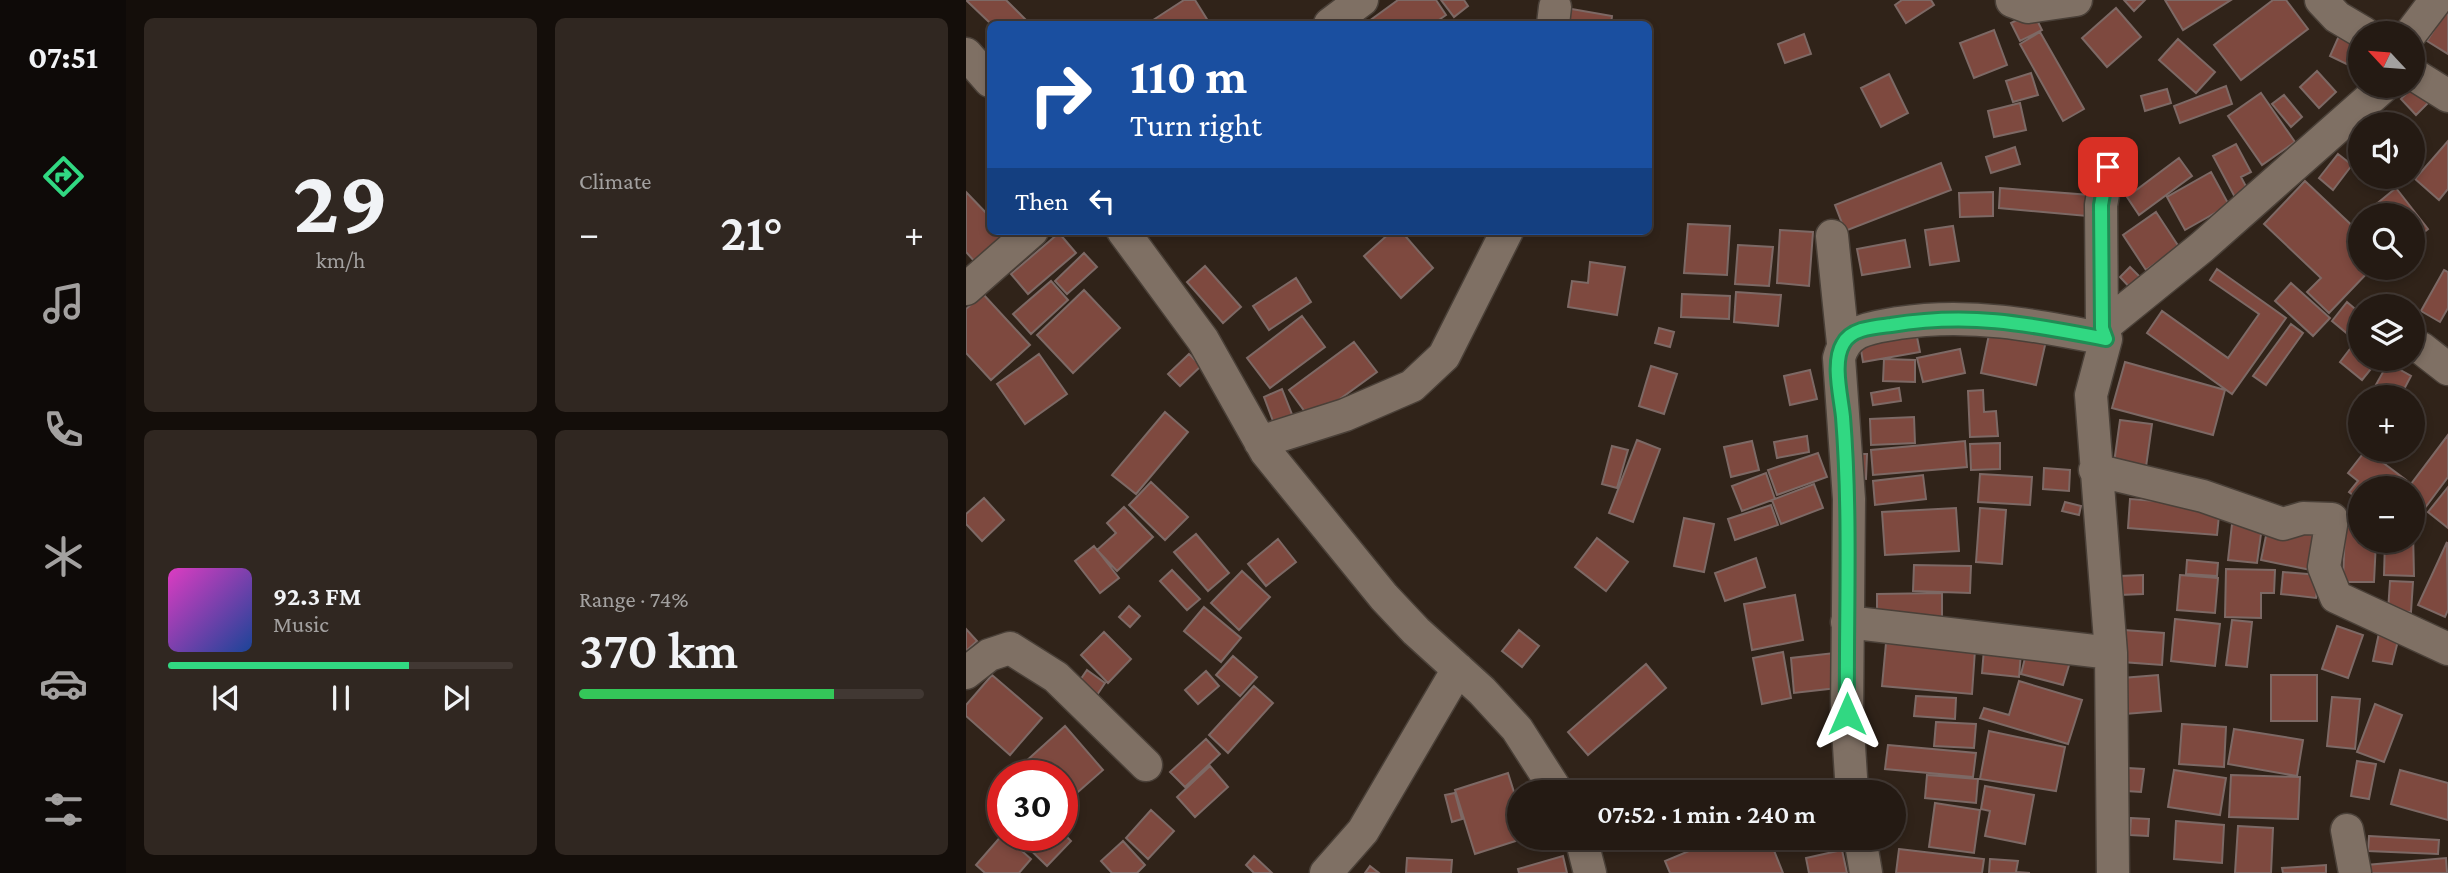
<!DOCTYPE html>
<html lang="en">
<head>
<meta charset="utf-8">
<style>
	:root { --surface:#241a13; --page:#302721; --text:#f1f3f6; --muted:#a3a1a0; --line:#413833; --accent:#31d882 }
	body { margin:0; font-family:"Crimson Pro",serif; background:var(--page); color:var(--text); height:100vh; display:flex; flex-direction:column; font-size:26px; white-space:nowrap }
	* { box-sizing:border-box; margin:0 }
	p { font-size:23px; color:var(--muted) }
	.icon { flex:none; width:38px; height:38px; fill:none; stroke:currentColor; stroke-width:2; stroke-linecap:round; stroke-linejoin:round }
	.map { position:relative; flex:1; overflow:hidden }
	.drawer { display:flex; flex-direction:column; gap:18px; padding:18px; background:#140e0a; width:840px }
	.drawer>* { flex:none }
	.guide { position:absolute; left:21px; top:21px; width:665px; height:214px; border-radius:10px; box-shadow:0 4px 10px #0003,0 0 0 2px var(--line); background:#1a4fa0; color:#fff; overflow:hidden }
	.needle { width:46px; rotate:296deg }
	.buttons { position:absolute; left:1382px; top:21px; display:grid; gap:14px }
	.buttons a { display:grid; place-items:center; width:77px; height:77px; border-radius:50%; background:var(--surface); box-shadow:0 4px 10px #0003,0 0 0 2px var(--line); font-size:35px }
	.speed { position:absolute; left:21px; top:760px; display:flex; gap:14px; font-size:35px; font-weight:700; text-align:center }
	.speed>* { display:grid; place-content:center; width:91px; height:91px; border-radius:50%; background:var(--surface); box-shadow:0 4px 10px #0003,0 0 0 2px var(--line); line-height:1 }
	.speed .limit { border:10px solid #d22; background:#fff; color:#111 }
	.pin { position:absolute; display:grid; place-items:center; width:60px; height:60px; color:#fff; margin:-30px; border-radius:14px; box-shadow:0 4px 10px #0006 }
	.me { position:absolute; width:77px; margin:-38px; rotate:0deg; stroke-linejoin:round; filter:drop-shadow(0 0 5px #0008) }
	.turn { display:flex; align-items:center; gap:24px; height:147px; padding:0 28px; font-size:32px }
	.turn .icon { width:91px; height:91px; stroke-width:2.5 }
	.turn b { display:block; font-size:49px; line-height:60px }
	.then { display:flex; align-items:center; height:66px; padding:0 28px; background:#0003; gap:14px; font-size:26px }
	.big { font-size:52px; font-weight:600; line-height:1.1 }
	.drawer .tile { flex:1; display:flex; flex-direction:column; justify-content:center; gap:10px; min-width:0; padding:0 24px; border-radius:10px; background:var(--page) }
	.drawer .dial { align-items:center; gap:0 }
	.dial b { font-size:91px; line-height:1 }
	.song { display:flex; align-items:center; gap:21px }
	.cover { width:84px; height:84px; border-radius:10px; background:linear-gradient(135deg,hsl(310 70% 55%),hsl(220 70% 35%)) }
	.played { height:7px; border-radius:4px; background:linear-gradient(90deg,var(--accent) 70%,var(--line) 70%) }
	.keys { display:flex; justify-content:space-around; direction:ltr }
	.heat { display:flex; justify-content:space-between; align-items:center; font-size:38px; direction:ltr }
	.charge { height:10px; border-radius:5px; background:linear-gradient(90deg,#34c759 74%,var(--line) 0) }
	.drawer .tiles { flex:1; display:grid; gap:18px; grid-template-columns:repeat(2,1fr) }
	.trip { position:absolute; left:541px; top:780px; width:399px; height:70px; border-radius:35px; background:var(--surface); box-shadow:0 4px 10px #0003,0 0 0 2px var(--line); font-weight:600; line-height:70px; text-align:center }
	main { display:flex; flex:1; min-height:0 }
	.dock { display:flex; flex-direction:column; width:126px; justify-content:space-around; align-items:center; background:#0e0a08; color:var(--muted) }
	.dock .icon { width:49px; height:49px }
	.dock .selected { color:var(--accent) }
	.dock b { font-size:32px; color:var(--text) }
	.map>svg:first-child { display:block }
</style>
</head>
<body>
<main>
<nav class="dock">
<b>07:51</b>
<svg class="icon selected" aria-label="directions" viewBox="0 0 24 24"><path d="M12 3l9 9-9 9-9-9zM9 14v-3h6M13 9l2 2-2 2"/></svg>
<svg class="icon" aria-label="music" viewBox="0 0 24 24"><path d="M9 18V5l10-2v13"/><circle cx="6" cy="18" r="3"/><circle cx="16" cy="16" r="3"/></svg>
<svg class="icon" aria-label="phone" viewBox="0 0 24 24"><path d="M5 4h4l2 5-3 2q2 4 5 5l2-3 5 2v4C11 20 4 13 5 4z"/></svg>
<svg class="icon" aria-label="climate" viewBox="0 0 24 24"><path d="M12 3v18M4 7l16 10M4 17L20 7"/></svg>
<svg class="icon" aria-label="car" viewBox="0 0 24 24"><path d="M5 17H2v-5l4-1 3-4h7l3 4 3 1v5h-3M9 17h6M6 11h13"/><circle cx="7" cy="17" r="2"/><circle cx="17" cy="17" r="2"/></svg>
<svg class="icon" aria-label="filters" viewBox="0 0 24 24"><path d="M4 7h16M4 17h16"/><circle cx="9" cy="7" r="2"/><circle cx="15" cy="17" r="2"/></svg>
</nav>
<section class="drawer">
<div class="tiles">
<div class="tile dial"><b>29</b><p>km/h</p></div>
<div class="tile"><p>Climate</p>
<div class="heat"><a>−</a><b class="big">21°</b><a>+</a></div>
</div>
<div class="tile">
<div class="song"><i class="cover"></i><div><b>92.3 FM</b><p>Music</p></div></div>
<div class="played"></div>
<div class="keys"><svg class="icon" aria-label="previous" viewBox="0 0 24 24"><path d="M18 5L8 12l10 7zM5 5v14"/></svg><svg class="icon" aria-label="pause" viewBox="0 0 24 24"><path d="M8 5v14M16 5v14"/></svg><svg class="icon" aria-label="next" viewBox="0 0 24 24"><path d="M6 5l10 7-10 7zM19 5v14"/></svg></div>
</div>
<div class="tile"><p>Range · 74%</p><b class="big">370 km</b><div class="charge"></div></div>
</div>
</section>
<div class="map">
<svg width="1482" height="873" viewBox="0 0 1482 873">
	<rect width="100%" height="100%" fill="#302319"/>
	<path fill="#7e493f" stroke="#7d6965" stroke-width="2" d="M0,0H40L64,24H25Z
		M218,0H229L244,24H185L184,22Z
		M432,0H470L480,15L467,24H399Z
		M475,0H498L502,6L488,17Z
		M936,0H965L968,5L940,23L929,5Z
		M1158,0H1179L1168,11Z
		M1199,0H1265L1217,30Z
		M1307,0H1320L1342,29L1275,80L1248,45Z
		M600,8L646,16L645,24H597Z
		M1150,8L1175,37L1141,67L1116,38Z
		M1482,8V54L1461,41Z
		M1067,12L1076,30L1054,41L1045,23Z
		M1376,29L1390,36L1384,48L1395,53L1391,69L1364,56Z
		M1028,30L1041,65L1008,78L994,43Z
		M1074,32L1118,109L1097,121L1054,44Z
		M838,34L845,54L819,63L812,44Z
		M1212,39L1249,72L1230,93L1193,60Z
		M1351,71L1370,92L1353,108L1334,87Z
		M1065,73L1072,95L1047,102L1040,81Z
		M923,74L942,113L915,127L895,88Z
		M1260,86L1266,104L1214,123L1208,106Z
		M1448,86L1463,102L1450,115L1435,99Z
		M1201,89L1205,103L1179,111L1175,96Z
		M1295,93L1329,142L1296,165L1262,116Z
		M1318,95L1336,117L1325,127L1306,104Z
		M1054,103L1060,130L1028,137L1022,111Z
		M1482,141V189L1473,200L1449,179Z
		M1270,144L1285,172L1275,177L1285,196L1272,203L1247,156Z
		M1049,147L1054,164L1025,173L1020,157Z
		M1372,154L1386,165L1367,190L1353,178Z
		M1213,158L1226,176L1173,215L1161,197Z
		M975,163L985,190L879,231L869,205Z
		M1245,172L1263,205L1219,230L1201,197Z
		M1339,181L1395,234V268H1406L1363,313L1341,292L1355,278L1298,224Z
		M1034,188L1124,195L1121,216L1033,208Z
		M1430,188L1462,229L1447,241V215H1397Z
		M0,192L24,217V231L40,233L10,263L0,252Z
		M1027,192V216L994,217L993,193Z
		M1190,212L1213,247L1180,270L1157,235Z
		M722,224L764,226L761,275L718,273Z
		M987,226L993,261L964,265L959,230Z
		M814,230L847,232L843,286L811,283Z
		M426,231H435L467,268L435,298L398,256Z
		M93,233L110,253L62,294L45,274Z
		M939,240L944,267L896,275L891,249Z
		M772,245L807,247L803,286L769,284Z
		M118,253L131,267L101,294L89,281Z
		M624,262L659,267L651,315L602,307L606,281L622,283Z
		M239,266L275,307L257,323L221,282Z
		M1164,267L1179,282L1168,292L1154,277Z
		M1251,269L1320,318L1266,394L1181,333L1196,311L1262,358L1293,314L1244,280Z
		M1478,270L1482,272V308L1474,322L1455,311Z
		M330,278L345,302L303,330L287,306Z
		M85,281L102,300L65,334L47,314Z
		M1325,283L1364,318L1347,336L1309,301Z
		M118,290L154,328L107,373L71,335Z
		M770,292L815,295L812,326L768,322Z
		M17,294L64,345L25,380L0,353V309Z
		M716,294L764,296L763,319L715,317Z
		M1381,302L1395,314V359H1413L1396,380L1374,362L1390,341L1366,321Z
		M336,316L359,347L304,388L281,358Z
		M1026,320L1082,332L1070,385L1015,373Z
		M948,322L954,352L897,362L892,332Z
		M1325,324L1337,333L1300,385L1287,376Z
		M693,328L708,332L704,347L689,343Z
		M388,342L411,372L345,420L323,390Z
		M994,349L999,373L957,382L951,358Z
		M73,354L101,394L59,424L31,384Z
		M223,354L235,366L214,386L202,374Z
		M918,359L949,360V382L917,381Z
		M1159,362L1259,390L1247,435L1146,408Z
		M1422,363L1445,376L1434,397H1420L1407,390Z
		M685,366L711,374L698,414L673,406Z
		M844,370L851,399L824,405L818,376Z
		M933,388L935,401L907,405L905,393Z
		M316,389L329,422L310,429L298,397Z
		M1017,390L1018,412L1030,411L1032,436L1004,437L1002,391Z
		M199,412L222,432L170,494L146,475Z
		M948,417L949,443L905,445L904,419Z
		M1154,420L1186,424L1180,467L1148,463Z
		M1482,435V477L1459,508L1447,500V488H1442Z
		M841,436L843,452L811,458L808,442Z
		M671,440L694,449L667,522L643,513Z
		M786,441L793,470L765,477L758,447Z
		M999,441L1001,467L907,475L905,450Z
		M1034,443V469L1005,470L1004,444Z
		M646,446L662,450L651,488L636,484Z
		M1400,450L1440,480L1433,488H1395V501L1383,492L1392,481L1382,473Z
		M852,453L861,477L811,495L802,470Z
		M889,454H901L900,479L889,478Z
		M1078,468L1104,470L1103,491L1077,489Z
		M800,473L809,499L776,511L766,486Z
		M1014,474L1066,477L1064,505L1012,502Z
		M957,475L960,499L909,505L907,481Z
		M185,482L222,517L199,540L163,505Z
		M848,484L857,508L815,524L806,500Z
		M1482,487V528L1462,512Z
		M18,498L38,520L16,541L0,524V514Z
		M1164,499L1254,506L1251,535L1162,528Z
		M1099,502L1115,506L1113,515L1096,511Z
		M805,505L812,525L769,540L762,519Z
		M158,507L187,537L151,571L131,550L150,533L141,523Z
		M990,508L993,551L919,555L916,512Z
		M1014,508L1040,510L1036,564L1010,562Z
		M718,518L748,524L738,572L708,566Z
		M1266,524L1296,527L1291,563L1262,560Z
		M1302,526L1357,537L1350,571L1295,560Z
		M1379,527H1395V541H1410L1408,582H1377Z
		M1447,531L1448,576L1418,575L1419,541H1447Z
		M230,534L263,573L242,591L208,552Z
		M631,538L662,562L640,591L609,567Z
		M312,539L330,562L300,586L282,564Z
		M1481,542L1482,610L1479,617L1452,605Z
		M128,546L153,578L134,593L109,561Z
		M790,558L799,587L759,601L749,573Z
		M1221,560L1252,563L1251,576L1220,574Z
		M948,565L1005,566L1004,593L947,591Z
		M1260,569L1309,570L1308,593H1295V618L1259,617Z
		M206,570L234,599L221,610L194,581Z
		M276,571L304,597L273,630L245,603Z
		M1317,572L1353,575L1350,598L1315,594Z
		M1177,575V594L1154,595L1153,576Z
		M1214,575L1252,578L1249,613L1211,610Z
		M1424,581L1447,582L1445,612L1422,611Z
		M976,593V622L911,623V594Z
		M829,595L837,640L786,650L778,604Z
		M163,606L174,616L164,627L153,617Z
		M238,607L275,638L255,662L218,631Z
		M1209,619L1254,624L1249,666L1205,661Z
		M1266,620L1286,622L1281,667L1260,665Z
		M1371,626L1397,635L1382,678L1356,669Z
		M0,629L11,641L0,651Z
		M553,630L573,646L556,667L536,651Z
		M1158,630L1198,633L1196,665L1156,662Z
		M138,632L165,659L142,683L115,655Z
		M1413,633L1433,637L1426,664L1407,661Z
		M920,643L1009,650L1006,694L916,686Z
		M1018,649L1055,653L1053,677L1016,673Z
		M1061,650L1104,662L1097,685L1055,674Z
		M817,652L825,698L796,704L787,658Z
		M868,653L871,688L828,693L825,658Z
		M267,656L291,677L274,696L250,675Z
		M680,664L700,688L622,755L602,732Z
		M121,670L139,683L125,704L106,692Z
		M240,671L253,686L232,704L219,690Z
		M26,675L76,718L44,755L0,716V705Z
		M1192,675L1195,711L1159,714L1156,678Z
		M1305,675H1351V721H1305Z
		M1053,681L1116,700L1102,744L1014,718L1018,708L1043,715Z
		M288,686L307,703L262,753L243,735Z
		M950,696L990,698L989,719L948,716Z
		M1366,697L1394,699L1389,749L1361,746Z
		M1409,704L1436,715L1418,762L1391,752Z
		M970,722L1010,724L1008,748L968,746Z
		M1216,724L1260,727L1258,767L1213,764Z
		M99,726L137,770L96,806V775H51L48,772Z
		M1268,729L1337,740L1331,776L1262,764Z
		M1023,731L1099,747L1090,791L1014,779Z
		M240,739L254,754L219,787L204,772Z
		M922,745L1010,753L1007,777L919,769Z
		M1391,761L1410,764L1403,799L1385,796Z
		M244,766L262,787L229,817L211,797Z
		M1162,768L1178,769L1175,792L1160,791Z
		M1208,770L1260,778L1254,815L1202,807Z
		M1434,770L1482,783V820L1425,804Z
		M542,773L553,808V838H559L509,854L489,790Z
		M961,775L1012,779L1010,803L959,798Z
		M1265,775L1334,777L1332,819L1263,817Z
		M570,780L575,793H562L559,785Z
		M1019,786L1068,795L1059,844L1019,836L1024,811L1015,809Z
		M489,793L496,819L486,822L479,795Z
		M969,803L1014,810L1008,853L963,847Z
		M185,810L208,831L182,859L160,838Z
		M1165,818L1183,819L1182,836L1164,835Z
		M1210,821L1258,825L1256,863L1208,859Z
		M1272,826L1307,828L1305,873H1269Z
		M96,832L105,841L81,866L49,835H96Z
		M37,834L65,859L53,873H19L10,865Z
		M1403,836L1473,840L1472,854L1402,851Z
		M583,838H601V839L585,844Z
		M754,838H803L817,873H704L699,861Z
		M852,838H873L870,851L850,847Z
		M157,841L179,865L171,873H146L135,861Z
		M933,849L1018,859L1016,873H930Z
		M876,850L881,873H843L840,858Z
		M288,856L306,873H288L280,865Z
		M597,856L601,873H553L552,869Z
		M441,858L486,860L485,873H440Z
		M1480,858L1481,873H1400V865Z
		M1024,859L1052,861L1050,872L1064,873H1023Z
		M1360,865V873H1317L1316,868Z
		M404,866L413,873H399Z"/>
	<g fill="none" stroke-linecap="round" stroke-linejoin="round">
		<defs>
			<path id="minor" d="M1355,0L1371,17L1398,33
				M1046,1L1062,7L1110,0
				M364,24L396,0
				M587,24L589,7
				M1445,33L1470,0
				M0,54L24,81
				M1447,74L1482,96
				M1142,167L1135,205L1136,328L1140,339L1125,395L1145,653L1147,873
				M157,231L237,340L300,452L418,597L450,631L516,691L551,729L592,793
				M866,236L877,343
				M0,289L66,231
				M1136,328L1236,247L1418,86
				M1455,348L1482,369
				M294,442L379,415L446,386L478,356L541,231
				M1129,470L1237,496L1317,524L1337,518L1366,519L1358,567L1370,597L1482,649
				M881,622L1145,653
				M0,673L23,655L44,648L90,677L180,765
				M886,793L881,714L883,499L873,358C881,328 906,328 932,323C1004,312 1069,325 1140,339
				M1381,830L1389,873
				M615,838L624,873
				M894,838L900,873
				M360,873L397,831L492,669"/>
		</defs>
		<use href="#minor" stroke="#4a4038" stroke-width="35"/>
		<use href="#minor" stroke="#7f7064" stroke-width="32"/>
	</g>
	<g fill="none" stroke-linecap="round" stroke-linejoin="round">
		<defs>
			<path id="route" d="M881,714C880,615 885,516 877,417C875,397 866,362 877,344C885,328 909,327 925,325C1005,312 1062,324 1140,339L1136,328L1135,205L1142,167"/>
		</defs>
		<use href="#route" stroke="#208c54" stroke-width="18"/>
		<use href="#route" stroke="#31d882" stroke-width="12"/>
	</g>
</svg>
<div class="buttons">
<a><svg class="needle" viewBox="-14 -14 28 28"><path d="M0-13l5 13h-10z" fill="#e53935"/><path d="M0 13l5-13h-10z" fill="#a3a1a0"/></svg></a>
<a><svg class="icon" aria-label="sound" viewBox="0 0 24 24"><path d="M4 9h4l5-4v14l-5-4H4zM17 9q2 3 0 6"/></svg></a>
<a><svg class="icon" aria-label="search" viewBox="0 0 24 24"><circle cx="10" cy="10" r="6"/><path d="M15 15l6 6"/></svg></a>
<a><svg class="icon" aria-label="layers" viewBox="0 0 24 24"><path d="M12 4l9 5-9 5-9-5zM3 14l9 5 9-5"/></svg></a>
<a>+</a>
<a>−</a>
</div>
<div class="speed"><div class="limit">30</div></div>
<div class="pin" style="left:1142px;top:167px;background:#d93025"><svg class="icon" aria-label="arrive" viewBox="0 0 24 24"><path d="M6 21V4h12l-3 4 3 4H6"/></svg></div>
<svg class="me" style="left:881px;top:714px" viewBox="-20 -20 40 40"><path d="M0-17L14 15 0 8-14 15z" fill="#31d882" stroke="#fff" stroke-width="4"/></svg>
<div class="trip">07:52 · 1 min · 240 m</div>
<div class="guide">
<div class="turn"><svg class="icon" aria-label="right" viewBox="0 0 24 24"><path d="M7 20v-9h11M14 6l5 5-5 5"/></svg><div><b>110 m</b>Turn right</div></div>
<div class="then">Then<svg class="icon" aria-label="left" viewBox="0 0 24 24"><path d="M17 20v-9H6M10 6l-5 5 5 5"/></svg></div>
</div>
</div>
</main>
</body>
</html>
